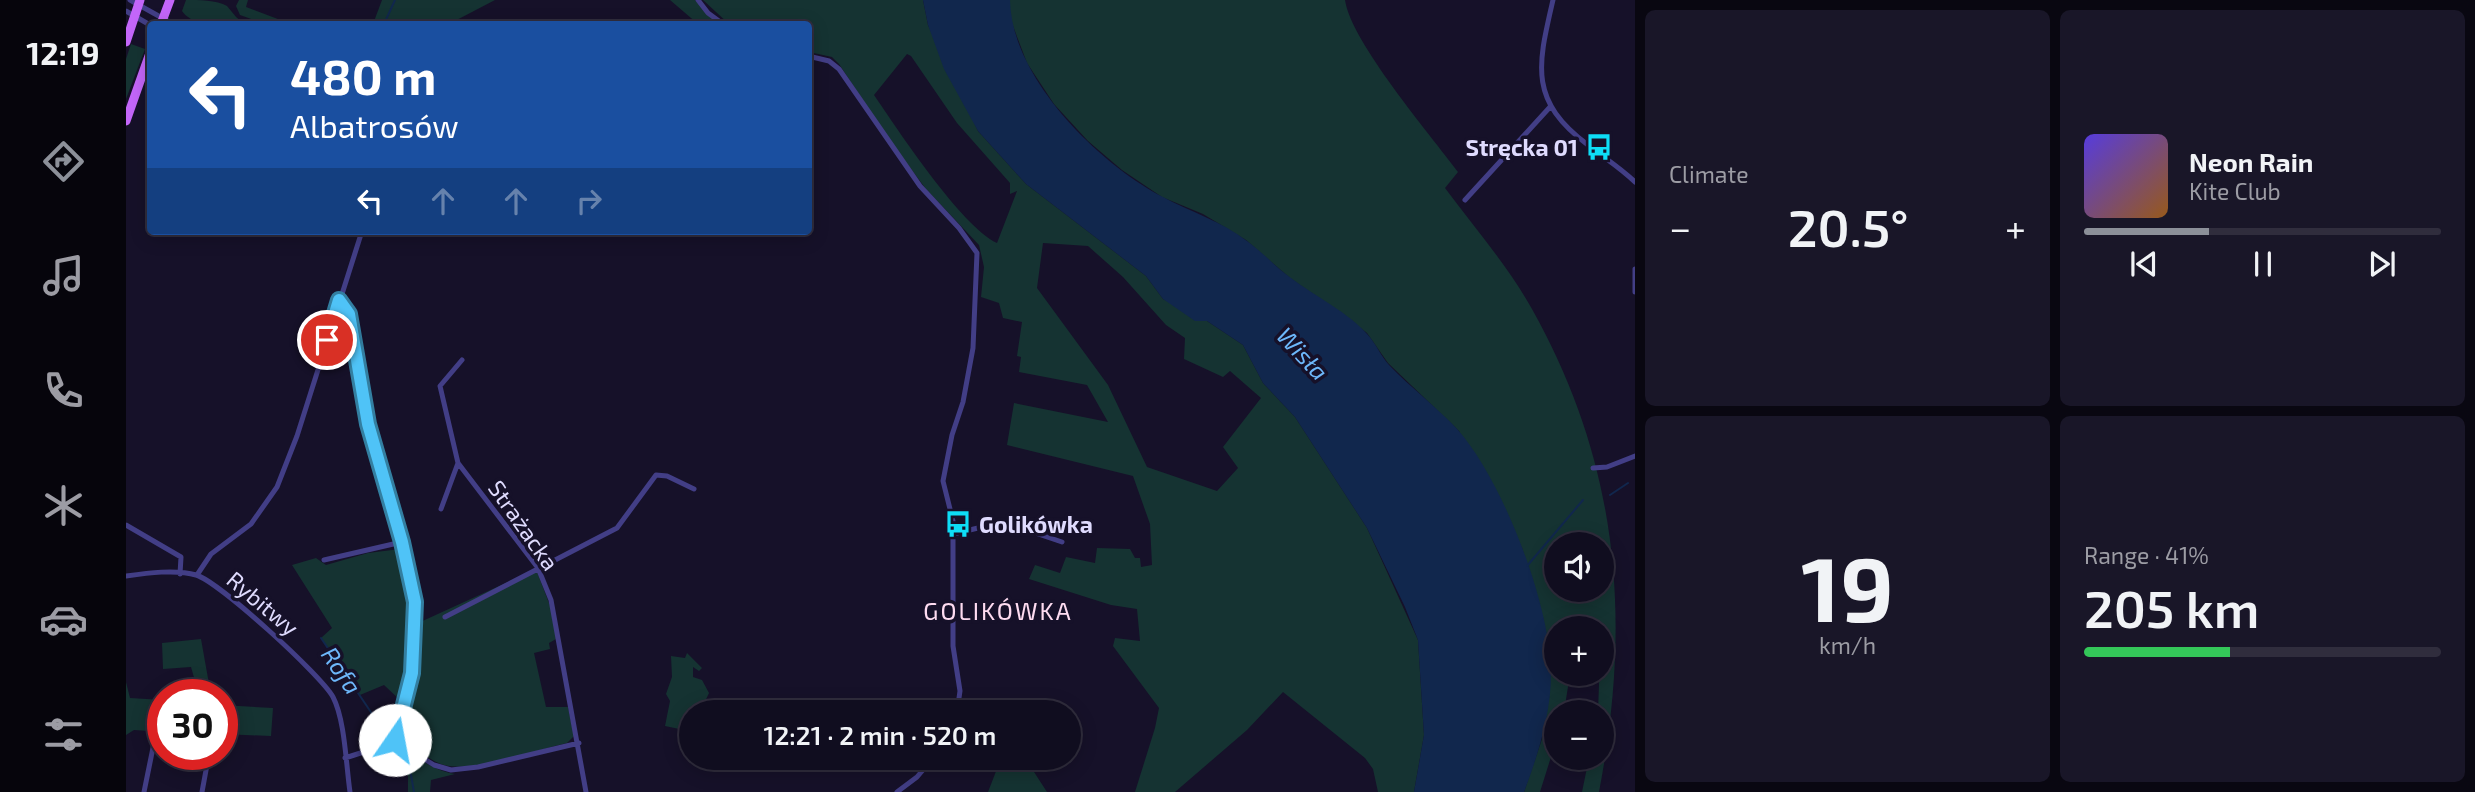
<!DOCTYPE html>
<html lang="en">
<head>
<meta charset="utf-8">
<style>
	:root { --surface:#100d1f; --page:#191628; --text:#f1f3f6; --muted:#9c9ca4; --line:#302d3d; --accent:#8c9099 }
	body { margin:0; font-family:"Exo 2",sans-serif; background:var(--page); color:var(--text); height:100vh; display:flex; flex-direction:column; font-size:26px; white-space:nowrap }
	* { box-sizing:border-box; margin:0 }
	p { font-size:23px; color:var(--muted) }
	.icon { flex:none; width:38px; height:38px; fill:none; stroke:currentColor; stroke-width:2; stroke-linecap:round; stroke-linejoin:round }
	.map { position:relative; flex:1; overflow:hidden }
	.sheet { display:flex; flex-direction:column; gap:10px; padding:10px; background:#090711; width:840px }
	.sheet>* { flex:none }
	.banner { position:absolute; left:21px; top:21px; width:665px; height:214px; border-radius:7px; box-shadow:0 4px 18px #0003,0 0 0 2px var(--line); background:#1a4fa0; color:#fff; overflow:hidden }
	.tools { position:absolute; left:1418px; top:532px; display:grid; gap:14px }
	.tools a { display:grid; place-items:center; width:70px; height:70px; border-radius:50%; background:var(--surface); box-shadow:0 4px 18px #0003,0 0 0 2px var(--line); font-size:35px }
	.speed { position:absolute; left:21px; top:679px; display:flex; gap:14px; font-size:35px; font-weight:700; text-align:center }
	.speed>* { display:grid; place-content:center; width:91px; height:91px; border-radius:50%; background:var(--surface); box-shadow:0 4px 18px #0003,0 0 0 2px var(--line); line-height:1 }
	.speed .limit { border:10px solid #d22; background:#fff; color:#111 }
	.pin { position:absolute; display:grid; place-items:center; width:60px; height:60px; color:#fff; margin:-30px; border:4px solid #fff; border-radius:50%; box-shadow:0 2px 7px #0007 }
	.me { position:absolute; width:77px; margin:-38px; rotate:12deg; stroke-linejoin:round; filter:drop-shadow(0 0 5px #0008) }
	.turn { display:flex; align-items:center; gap:24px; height:147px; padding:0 28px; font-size:32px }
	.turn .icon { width:91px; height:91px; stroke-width:2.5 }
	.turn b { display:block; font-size:49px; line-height:60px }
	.lanes { display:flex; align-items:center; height:66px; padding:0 28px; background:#0003; justify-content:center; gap:35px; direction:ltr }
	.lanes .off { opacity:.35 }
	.big { font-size:52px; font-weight:600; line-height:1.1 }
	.sheet .card { flex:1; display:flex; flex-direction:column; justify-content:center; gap:10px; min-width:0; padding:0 24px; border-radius:10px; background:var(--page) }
	.sheet .dial { align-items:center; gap:0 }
	.dial b { font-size:91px; line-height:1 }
	.song { display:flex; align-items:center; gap:21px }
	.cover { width:84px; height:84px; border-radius:10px; background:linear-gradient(135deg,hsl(250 70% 55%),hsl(30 70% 35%)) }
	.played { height:7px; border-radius:4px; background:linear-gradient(90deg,var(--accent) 35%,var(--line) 35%) }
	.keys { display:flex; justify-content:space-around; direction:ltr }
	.heat { display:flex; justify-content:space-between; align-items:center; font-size:38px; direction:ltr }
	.charge { height:10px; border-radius:5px; background:linear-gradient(90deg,#34c759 41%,var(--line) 0) }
	.sheet .tiles { flex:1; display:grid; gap:10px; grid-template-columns:repeat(2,1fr) }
	.trip { position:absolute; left:553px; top:700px; width:402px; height:70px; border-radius:35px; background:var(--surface); box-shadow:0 4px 18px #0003,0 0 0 2px var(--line); font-weight:600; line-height:70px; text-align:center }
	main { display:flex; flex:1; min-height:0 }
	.tab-bar { display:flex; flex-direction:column; width:126px; justify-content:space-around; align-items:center; background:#06050c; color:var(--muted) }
	.tab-bar .icon { width:49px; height:49px }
	.tab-bar .on { color:var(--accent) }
	.tab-bar b { font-size:32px; color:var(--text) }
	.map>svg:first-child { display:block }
</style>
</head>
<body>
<main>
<nav class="tab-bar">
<b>12:19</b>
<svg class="icon on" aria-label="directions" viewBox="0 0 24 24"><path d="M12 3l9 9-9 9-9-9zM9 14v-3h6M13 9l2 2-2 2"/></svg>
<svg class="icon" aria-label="music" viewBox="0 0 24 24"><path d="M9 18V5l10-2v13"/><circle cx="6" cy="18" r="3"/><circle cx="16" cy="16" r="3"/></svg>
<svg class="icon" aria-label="phone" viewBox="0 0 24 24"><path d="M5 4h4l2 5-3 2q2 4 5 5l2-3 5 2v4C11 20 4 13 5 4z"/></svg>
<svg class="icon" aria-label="climate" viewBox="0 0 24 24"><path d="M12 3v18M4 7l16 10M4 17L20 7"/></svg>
<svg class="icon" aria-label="car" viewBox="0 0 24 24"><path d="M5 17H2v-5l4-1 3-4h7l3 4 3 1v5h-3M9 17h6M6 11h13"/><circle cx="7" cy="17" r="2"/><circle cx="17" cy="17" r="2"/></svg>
<svg class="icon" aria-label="filters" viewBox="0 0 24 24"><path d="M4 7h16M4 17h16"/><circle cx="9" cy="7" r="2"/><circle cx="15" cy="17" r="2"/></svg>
</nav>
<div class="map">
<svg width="1509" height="792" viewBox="0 0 1509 792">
	<rect width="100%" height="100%" fill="#161129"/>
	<path fill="#153332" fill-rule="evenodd" d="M60,0C72,0 91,0 101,6C109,15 110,20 123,24C103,25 68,29 56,11Z
		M113,0H122L120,7L165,24H139L114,15L110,6Z
		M256,0H369L323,24H247Z
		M544,0H569L593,24H572Z
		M577,0H797L802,25L852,131L900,184L1020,276L1037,299L1081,321L1117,345L1137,383L1169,417L1241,528L1292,640L1298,735L1288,792H1252L1247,769L1239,758L1157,692L1121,730L1049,792H1009L1029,728L1033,708L987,646L989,638L1014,641L1011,609L985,605L903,579L909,565L934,573L940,557L969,563L971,548L1004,549L1009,558H1014L1015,567L1026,565L1024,524L1007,476L881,445L888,403L982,422L961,385L893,372L895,357L891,356L896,322L877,318L873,303L855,297L858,267L853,245L800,189L762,138L713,64L706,57L683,52L682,24H603ZM781,54L785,56L831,123L884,183V194L891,191L871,243C835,226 772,130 748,95ZM917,243L962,246L997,277L1040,325L1059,338L1058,359L1097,377L1104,371L1135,398L1097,447L1112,468L1091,491L1021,467L982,385L911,288Z
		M884,0H1219C1225,42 1304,134 1332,172L1319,188C1348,227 1382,266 1406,309C1493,464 1506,619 1473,792H1456L1463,758H1475V712H1472L1475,628H1430V674H1444L1438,712H1430V741L1414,792H1398L1417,736L1416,614L1396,548L1333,431L1262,363L1241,333L1213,312L1164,278L1120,240L1077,214L1036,197L996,170L962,141L928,104L901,63L884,18ZM1430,544H1475V590H1430Z
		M5,44L19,49L0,99V59Z
		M274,549C290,590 289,660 275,701L258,685L234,695L195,638L206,628L166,565L190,558L200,565L242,553Z
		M410,569L426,611L430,639L423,643L424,649L408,653L420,707H442L448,736L441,743C410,750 348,773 318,765C301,760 286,745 274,733V724L289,672L290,624Z
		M75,639L85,695H73L65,667L37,669L36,643Z
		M561,653L576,668L573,671L567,667V677L576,680L583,693L574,712H565V751H562L558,730L539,726L544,701L540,694L546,677L545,656L559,658Z
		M0,682L4,698L37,700V732L8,730L0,735Z
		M96,705L147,708L145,736L96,734Z
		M263,745C289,752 302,770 329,774L305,780L304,792H282V776Z
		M868,758H899L921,792H862L874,761Z"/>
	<path fill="#11274d" d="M797,0H884C885,77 972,163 1037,197C1065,212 1095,221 1121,241C1136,252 1150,267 1165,278C1190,297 1222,312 1242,335C1250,344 1255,356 1263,365C1285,388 1311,407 1332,430C1377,481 1425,606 1425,674C1425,714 1412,755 1398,792H1288L1298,735L1292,640L1279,607L1241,528L1169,417L1137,383L1117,345L1081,321H1069L1037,299L1020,276L900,184L852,131L818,69L802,25Z"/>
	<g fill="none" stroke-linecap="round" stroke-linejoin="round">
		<path stroke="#11274d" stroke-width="2" d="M258,24L269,0
			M1484,495L1502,483
			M1401,566L1457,500
			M195,638L261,736
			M269,745L285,775L288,792"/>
		<path stroke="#423e86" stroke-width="5" d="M4,0L47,24
			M572,0L582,13L597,24
			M1427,0C1412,65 1402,100 1462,145C1477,157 1495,168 1509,182
			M0,11L24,25
			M682,56L703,61L713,69L794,186L833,228L851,253L847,348L837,402L826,435L817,481L827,521V646L834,691L831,712
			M1339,200L1424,107
			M1509,269V292
			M213,300L223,314L242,424L276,542L289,602L286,673L269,741
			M336,360L314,386L332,463L412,568L425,600L460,792
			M1467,468L1481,467L1509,456
			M315,509L332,463
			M0,525L55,557L54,574
			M827,534L877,522L936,542
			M198,560L276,542L280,538
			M71,575L85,554L125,524L151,487L171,436L236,231
			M0,576C21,573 50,569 70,575C92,581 195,675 207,697C219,720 220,765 224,792
			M319,617L491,528L530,475L541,476L568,489
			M219,758L250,748L262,740L270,741L308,765L325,770L352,767L453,743
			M18,792L30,733
			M76,792L83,754
			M771,792L791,777L807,758"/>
		<path stroke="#c366f9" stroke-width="9" d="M35,24L44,0
			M0,42L14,0
			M0,121L24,53"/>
	</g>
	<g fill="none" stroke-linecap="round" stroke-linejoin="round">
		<defs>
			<path id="route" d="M201,340L213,300L223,314L242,424L276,542L289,602L286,673L269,740"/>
		</defs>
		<use href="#route" stroke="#337fa1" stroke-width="18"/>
		<use href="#route" stroke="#4fc3f7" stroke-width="12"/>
	</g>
	<defs>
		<symbol id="bus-bare" viewBox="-9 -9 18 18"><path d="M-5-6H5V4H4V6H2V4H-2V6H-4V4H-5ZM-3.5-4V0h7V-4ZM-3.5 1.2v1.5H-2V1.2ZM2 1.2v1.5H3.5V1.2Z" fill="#0eddf6" stroke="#161129" stroke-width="2.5" paint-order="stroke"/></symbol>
	</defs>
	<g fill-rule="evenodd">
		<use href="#bus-bare" x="1454" y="128" width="38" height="38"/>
		<use href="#bus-bare" x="813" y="505" width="38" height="38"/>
	</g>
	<g text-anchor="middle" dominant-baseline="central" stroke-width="7" stroke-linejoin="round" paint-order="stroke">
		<g font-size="23" font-weight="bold" fill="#dfdbfe" stroke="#161129" text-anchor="end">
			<text x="1452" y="147">Stręcka 01</text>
			<text x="853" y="524" text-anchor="start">Golikówka</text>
		</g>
		<g font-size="23" fill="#dfdbfe" stroke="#161129">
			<text transform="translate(398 525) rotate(55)">Strażacka</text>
			<text transform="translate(137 603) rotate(40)">Rybitwy</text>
		</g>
		<g font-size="24" font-style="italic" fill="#6db7fa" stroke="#161129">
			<text transform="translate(1177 353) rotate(47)">Wisła</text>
			<text transform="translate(216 670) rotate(56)">Rofa</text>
		</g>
		<g font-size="24" letter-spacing="2" fill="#fedcf1" stroke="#161129">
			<text x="872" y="610">GOLIKÓWKA</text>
		</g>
	</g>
</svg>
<div class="tools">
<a><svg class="icon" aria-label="sound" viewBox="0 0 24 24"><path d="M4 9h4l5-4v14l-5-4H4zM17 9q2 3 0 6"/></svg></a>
<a>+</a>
<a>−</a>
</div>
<div class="speed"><div class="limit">30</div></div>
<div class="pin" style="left:201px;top:340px;background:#d93025"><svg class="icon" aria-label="arrive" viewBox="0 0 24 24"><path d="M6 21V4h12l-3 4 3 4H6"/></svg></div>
<svg class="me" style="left:269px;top:740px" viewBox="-20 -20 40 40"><circle r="19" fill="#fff"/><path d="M0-13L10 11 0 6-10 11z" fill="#4fc3f7"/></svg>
<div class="trip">12:21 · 2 min · 520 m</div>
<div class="banner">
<div class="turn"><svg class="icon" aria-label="left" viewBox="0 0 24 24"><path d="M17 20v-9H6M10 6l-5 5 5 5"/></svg><div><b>480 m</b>Albatrosów</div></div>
<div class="lanes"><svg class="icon" aria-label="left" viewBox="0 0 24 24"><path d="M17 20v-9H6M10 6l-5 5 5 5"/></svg><svg class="icon off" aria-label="ahead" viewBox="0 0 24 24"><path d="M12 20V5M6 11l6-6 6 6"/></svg><svg class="icon off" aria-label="ahead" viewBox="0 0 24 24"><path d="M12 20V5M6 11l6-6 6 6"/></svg><svg class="icon off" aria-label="right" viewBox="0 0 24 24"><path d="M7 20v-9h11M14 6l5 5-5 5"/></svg></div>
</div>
</div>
<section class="sheet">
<div class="tiles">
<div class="card"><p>Climate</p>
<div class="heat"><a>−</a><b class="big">20.5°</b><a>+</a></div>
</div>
<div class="card">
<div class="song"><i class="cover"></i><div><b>Neon Rain</b><p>Kite Club</p></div></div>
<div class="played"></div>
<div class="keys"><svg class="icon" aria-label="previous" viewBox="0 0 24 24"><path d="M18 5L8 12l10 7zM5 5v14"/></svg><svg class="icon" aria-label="pause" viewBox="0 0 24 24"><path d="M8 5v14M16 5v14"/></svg><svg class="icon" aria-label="next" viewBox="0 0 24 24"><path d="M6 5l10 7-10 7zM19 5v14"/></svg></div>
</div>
<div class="card dial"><b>19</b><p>km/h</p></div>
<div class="card"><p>Range · 41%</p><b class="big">205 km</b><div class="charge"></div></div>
</div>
</section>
</main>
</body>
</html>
